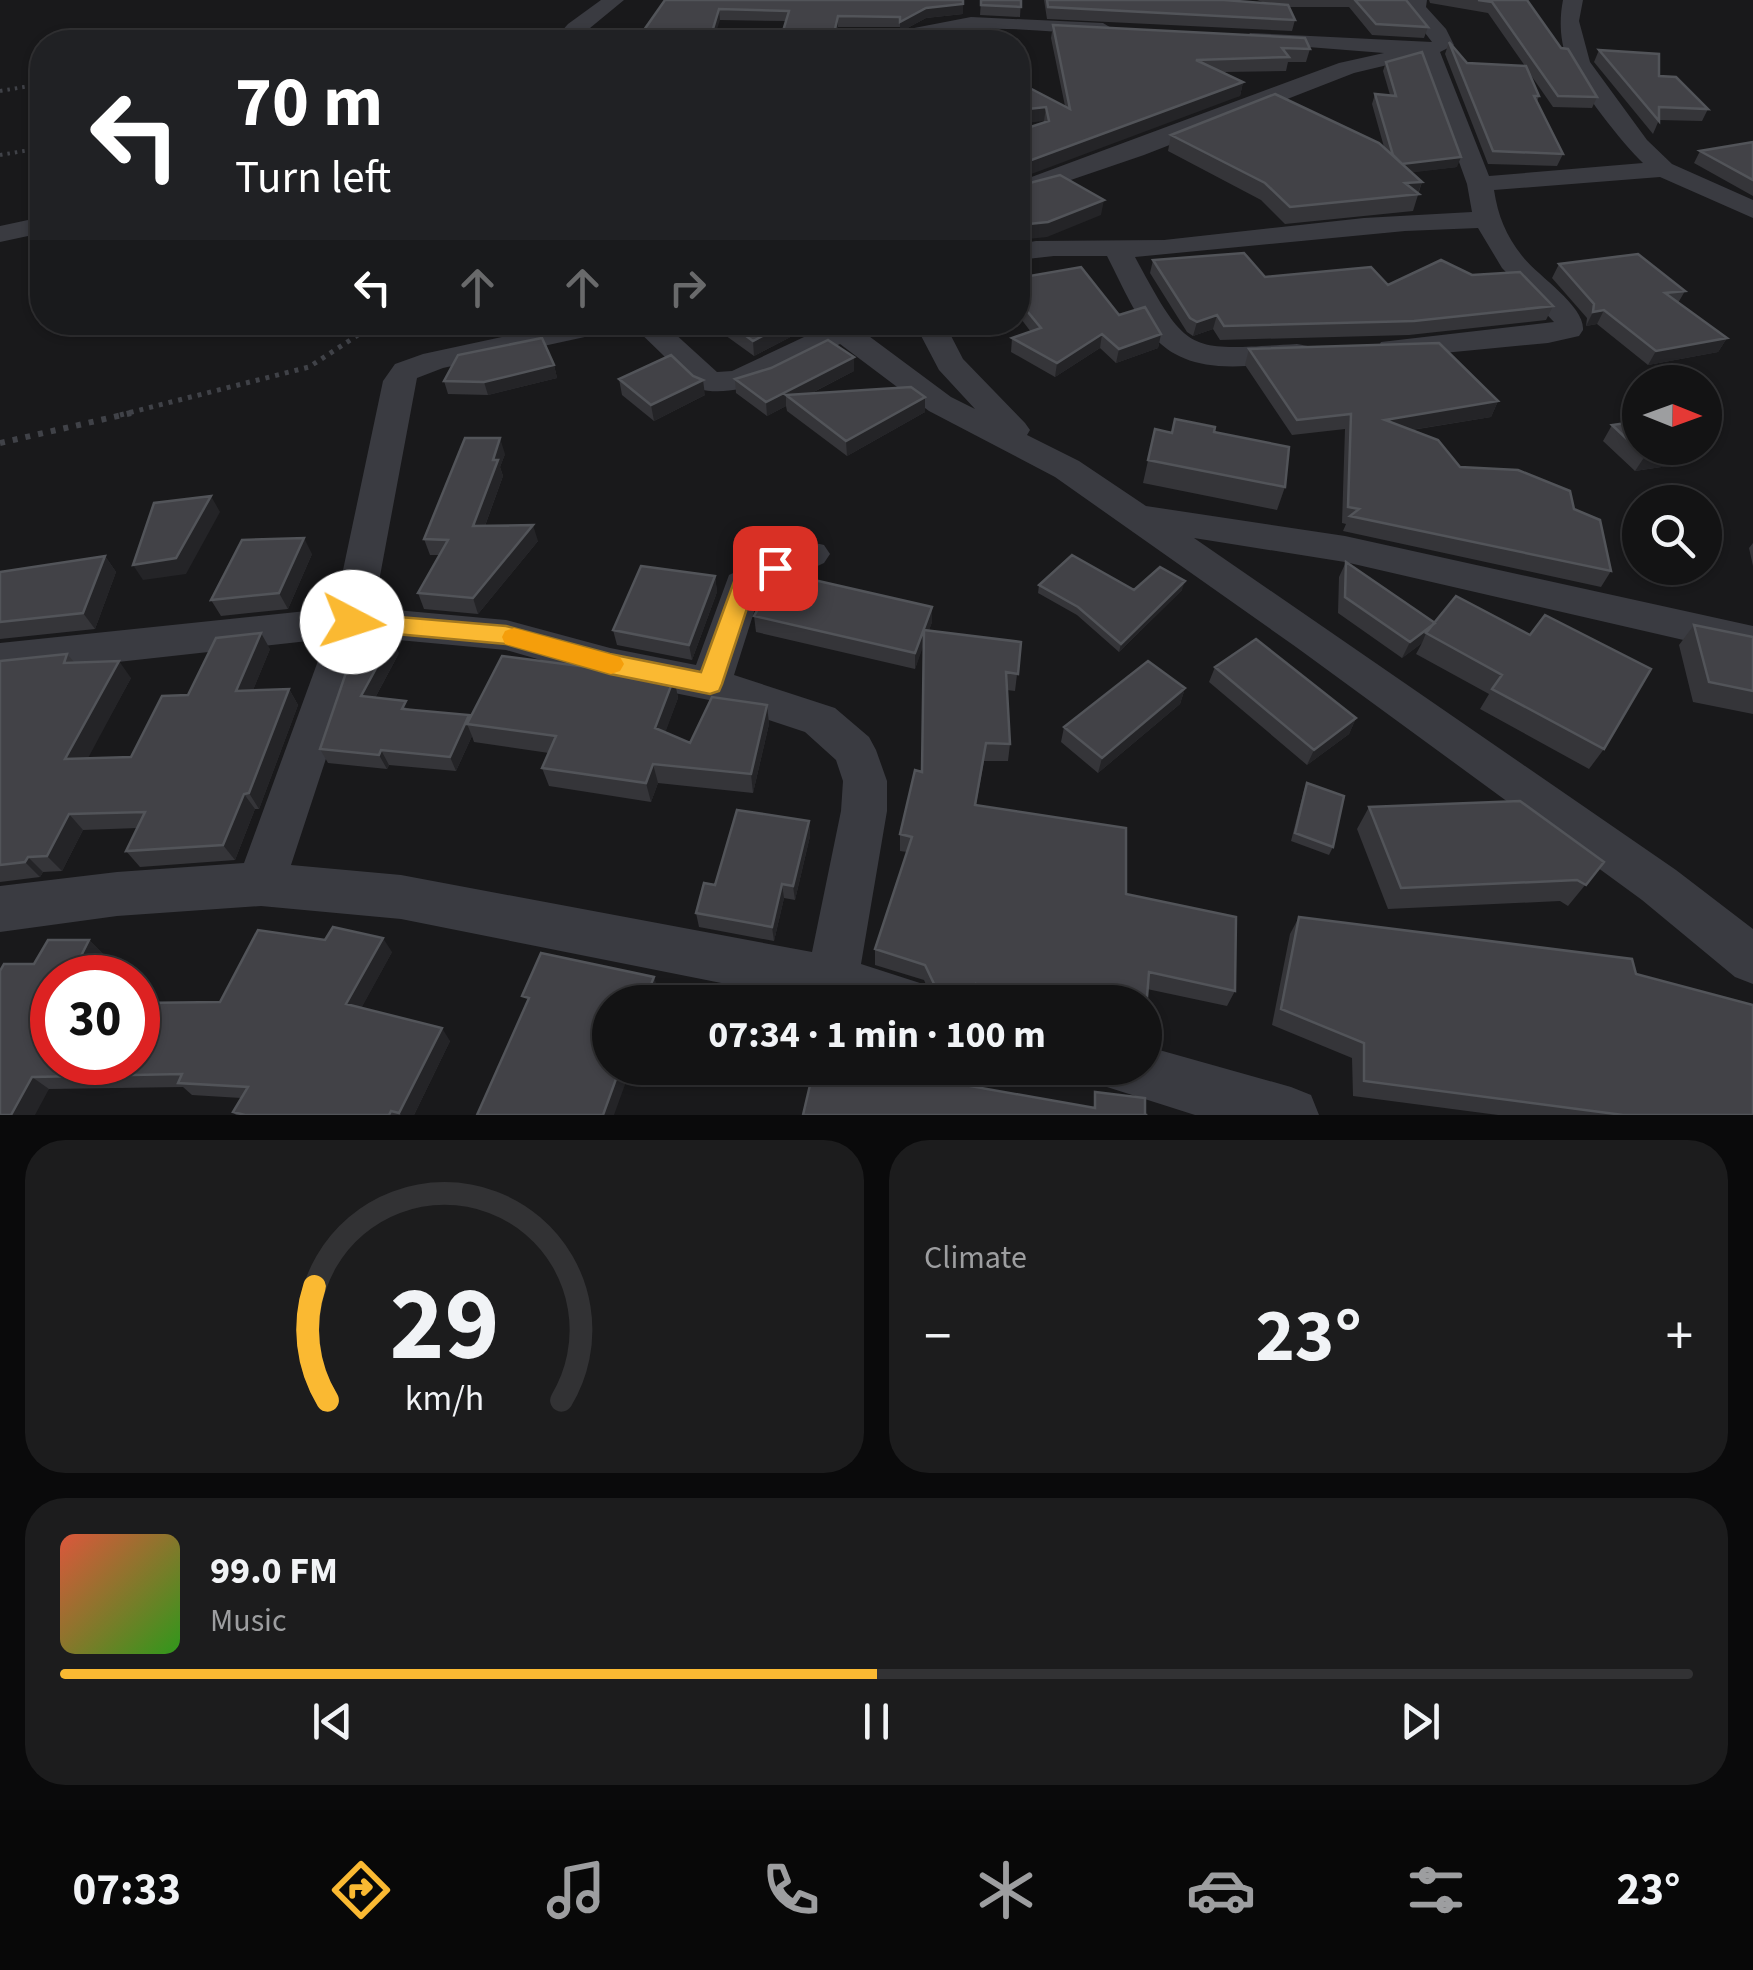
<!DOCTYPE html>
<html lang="en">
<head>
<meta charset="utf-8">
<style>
	:root { --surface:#131314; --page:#1c1c1d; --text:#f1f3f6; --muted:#9d9ea0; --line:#323234; --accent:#fab932 }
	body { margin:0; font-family:"Source Sans 3",sans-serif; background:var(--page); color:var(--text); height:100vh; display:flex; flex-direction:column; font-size:38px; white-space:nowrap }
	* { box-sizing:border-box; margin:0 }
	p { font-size:32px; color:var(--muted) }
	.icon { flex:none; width:55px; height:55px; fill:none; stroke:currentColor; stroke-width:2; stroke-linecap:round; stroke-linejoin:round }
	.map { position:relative; height:1115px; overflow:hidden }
	.drawer { display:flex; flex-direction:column; gap:25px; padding:25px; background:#0a0a0b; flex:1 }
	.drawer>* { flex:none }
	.guide { position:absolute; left:30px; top:30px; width:1000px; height:305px; border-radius:40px; box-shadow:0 2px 8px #0004,0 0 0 2px var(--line); background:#202124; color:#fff; overflow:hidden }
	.needle { width:65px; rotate:91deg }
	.controls { position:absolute; left:1622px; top:365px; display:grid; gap:20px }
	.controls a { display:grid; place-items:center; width:100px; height:100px; border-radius:50%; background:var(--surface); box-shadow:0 2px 8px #0004,0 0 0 2px var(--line); font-size:50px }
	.speed { position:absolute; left:30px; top:955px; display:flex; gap:20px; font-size:50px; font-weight:700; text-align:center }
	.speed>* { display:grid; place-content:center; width:130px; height:130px; border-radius:50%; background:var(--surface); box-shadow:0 2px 8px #0004,0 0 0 2px var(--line); line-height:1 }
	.speed .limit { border:15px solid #d22; background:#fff; color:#111 }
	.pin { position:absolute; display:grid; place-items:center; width:85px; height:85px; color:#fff; margin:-42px; border-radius:20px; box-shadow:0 5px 15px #0006 }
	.me { position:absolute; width:110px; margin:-55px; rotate:95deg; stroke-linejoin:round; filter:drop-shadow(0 0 8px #0008) }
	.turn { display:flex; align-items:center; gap:35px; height:210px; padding:0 40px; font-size:45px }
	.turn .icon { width:130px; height:130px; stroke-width:2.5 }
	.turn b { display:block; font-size:70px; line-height:85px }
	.lanes { display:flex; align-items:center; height:95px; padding:0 40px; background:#0003; justify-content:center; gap:50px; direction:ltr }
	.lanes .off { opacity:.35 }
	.big { font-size:75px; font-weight:700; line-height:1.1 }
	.drawer .tile { flex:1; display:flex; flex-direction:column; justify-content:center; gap:15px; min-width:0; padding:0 35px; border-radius:40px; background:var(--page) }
	.drawer .dial { align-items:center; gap:0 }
	.dial svg { height:260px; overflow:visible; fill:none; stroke:var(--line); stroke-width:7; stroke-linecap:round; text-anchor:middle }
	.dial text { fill:var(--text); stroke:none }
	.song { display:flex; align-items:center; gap:30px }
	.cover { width:120px; height:120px; border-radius:15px; background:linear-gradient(135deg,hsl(10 70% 55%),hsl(110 70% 35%)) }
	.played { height:10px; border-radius:5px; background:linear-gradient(90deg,var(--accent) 50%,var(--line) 50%) }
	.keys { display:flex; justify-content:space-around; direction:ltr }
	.heat { display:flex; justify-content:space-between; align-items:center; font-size:55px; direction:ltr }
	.drawer .tiles { flex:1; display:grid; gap:25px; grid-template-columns:1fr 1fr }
	.tile:last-child { grid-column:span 2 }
	.trip { position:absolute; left:592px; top:985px; width:570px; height:100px; border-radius:50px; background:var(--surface); box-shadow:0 2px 8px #0004,0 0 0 2px var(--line); font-weight:700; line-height:100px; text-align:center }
	.dock { display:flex; height:160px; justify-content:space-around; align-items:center; background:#080808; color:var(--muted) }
	.dock .icon { width:70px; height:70px }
	.dock .current { color:var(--accent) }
	.dock b { font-size:45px; color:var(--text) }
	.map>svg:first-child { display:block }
</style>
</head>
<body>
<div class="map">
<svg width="1753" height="1115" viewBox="0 0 1753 1115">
	<rect width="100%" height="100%" fill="#19191b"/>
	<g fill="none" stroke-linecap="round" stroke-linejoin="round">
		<path stroke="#404248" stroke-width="4" stroke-dasharray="2.5 5" stroke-linecap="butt" d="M0,91L42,84
			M0,155L42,148"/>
		<path stroke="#404248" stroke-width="5" stroke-dasharray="4 6" stroke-linecap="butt" d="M120,415L309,367L378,322"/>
		<path stroke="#404248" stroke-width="6" stroke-dasharray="5 8" stroke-linecap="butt" d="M0,443L131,413"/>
		<path fill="#3a3b41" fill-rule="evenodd" d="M601,0H624L573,42H552L568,24Z
			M1407,0H1427L1426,7L1446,29L1454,45L1440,52L1489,176L1643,163C1622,143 1579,88 1568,62C1560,42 1559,20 1563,0H1583L1579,21L1590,62L1647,140L1672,164L1753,200V218L1660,177L1494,190C1498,216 1506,236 1523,257C1538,276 1585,306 1583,330L1579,336L1548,343L1392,358L1381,356L1377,349L1381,342L1554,322L1502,268L1478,228L1405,231L1135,257C1189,357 1187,350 1297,344L1308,346L1312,353L1308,360C1288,364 1266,365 1246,366C1156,371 1143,327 1107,256H1054L1018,260V244L1036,241L1164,240L1364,218L1472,212L1467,184L1421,57L1354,73L1144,155L1018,198V182L1339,63L1384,53L1257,43L1247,37L1250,33L1432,42L1406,8Z
			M971,17L1103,23L1113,29L1103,35C1058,33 1012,26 967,30C940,32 916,44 890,42L914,28Z
			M42,217V233L0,242V226Z
			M571,322H662L717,372L732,371L821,329L815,322H850L951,397L975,409L939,370L918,330L921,322H951L948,330L963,359L1025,423L1030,430L1027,435L1079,461L1146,506L1345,536L1753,626V656L1345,562L1194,538L1676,870L1753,929V984L1735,977L1642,900L1296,647L1055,477L929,411L840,344C797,364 746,401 698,389L630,323L626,328L443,368L417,378L374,608L506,620L610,648L696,665L729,575C757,563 795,536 824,545L830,554L824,563L760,593L734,675L835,708L869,737L876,750L887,781V811L861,964L923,984L931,1002H816L401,919L261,906L117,916L0,932V886L117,872L244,863L326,639L0,675V643L335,608L383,381L395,364L423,354ZM366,637L506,650L610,680L709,700L805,732L836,760L843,781L841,811L812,952L401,875L291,865Z
			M1145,1046L1291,1087L1311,1095L1319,1115H1195L1107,1087L1099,1068H1145Z"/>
	</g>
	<path fill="#353539" d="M665,0L963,4V14L926,18L900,32V27H838L835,42H780L786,21L720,20L671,42L646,41L644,30Z
		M981,0H1021L1020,17L980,15Z
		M1044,0H1224L1265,3L1257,0H1406L1428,27L1424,38L1372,35L1349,7H1289L1295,20L1292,31L1047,19Z
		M1429,0H1527L1597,97L1592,108L1553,107L1528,71L1539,96L1537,102L1563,154L1557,166L1488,164L1445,54L1449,42L1467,63L1525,66L1488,13L1430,3Z
		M1053,25L1310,49L1306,62H1288L1286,71L1224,72L1243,82L1240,96L1044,122L1018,82L1065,106L1051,38Z
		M1599,50L1659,76L1708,109L1702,121L1659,120L1653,134L1594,62Z
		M1386,62L1457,167L1412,172L1422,182L1413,211L1285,224L1261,200L1168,151L1171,135L1384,147L1372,104L1375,94L1390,95L1383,71Z
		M1753,142V196L1694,163L1700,151Z
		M1153,260L1265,277L1388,285L1472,275L1553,306L1546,320L1409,335L1220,340L1213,329L1193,336L1187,332L1150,273Z
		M1559,264L1685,291L1678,303L1727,338L1718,352L1648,365L1597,324L1586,326L1587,318L1552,278Z
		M1018,278L1119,315L1161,334L1158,348L1116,363L1100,348L1055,377L1011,352L1012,338L1031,332L1018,315Z
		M711,322H802V331L754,356L711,325Z
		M1249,349L1498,401L1491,417L1412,430L1460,467L1574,509L1611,571L1601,587L1343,531L1346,524L1342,523L1345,429L1292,435L1245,365Z
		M554,365L557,378L488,395L448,394L444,381Z
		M854,371L810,394L925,397V412L847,456L787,411L786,406L767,416L736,393L735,379Z
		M693,376L705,395L654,421L622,395L619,379Z
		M1612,425L1681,464L1635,471L1603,441Z
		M1155,429L1172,432L1285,487L1277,510L1143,483Z
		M505,454L500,467L503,476L485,526L538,541L478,614L424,609L418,593L439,555H430L424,539Z
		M1753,543V566L1749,548Z
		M312,554L288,609L221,616L211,600Z
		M105,556L116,572L95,629L0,639V572Z
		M1346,562L1604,749L1589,769L1480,709L1489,694L1416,654L1422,643L1402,658L1338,613L1339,577Z
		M715,576L717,592L692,660L617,645L613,630Z
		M1039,585L1134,590H1182L1119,652L1077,615L1038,593Z
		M932,607V622L929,630L1021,642L1015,691L1007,690L1010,744L1008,761H984L976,805L1126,894L1235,991L1227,1006L1147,989L1145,1002H985L974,1000V1002H934L924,980L875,965V949L907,852L900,851V834L922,772L923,645L915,669L756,632L754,616Z
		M1694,625L1753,637V714L1693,702L1679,645Z
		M270,649L253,690L289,689L298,705L259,809H255L235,860L140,867L126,851L138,828L83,830L62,871L43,872L40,877L0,882V661L67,654L74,662L131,678L87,758L131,757L188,695Z
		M399,653L375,698L410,709L469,715L470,718L674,678L678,698L665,732L690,743L767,705L769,724L753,793L658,783L651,802L549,786L542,768L549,753L474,742L472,736L456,771L389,765L387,769L328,763L320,749Z
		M1215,667L1356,718L1349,734L1307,765L1209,682Z
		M1185,688L1180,704L1098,773L1061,742L1064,727Z
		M1307,783L1333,847L1329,855L1291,841L1304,790Z
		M1369,807L1604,862L1568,906L1560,901L1388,909L1357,829Z
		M809,821L810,836L795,900L784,898L774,941L699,927L696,913L715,885Z
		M1299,917L1636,974L1753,1115H1498L1353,1096L1352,1058L1272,1025L1290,934Z
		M89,940L103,954L92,978H52V1062L392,952L361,1008L450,1041L414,1115H236L233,1112L241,1098L192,1095L183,1087L49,1089L0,1115L34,964Z"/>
	<path fill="#242427" d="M963,4V14L926,18L900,32V22L926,8Z
		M719,9L720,20L713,42H709Z
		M838,16V27L835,42H832Z
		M1243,82L1240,96L1018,179V165Z
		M1046,107L1044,121L1018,124V110Z
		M1461,157L1457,167L1392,175L1395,164Z
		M1422,182L1417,195L1405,183Z
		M1104,200L1101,215L1047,237L1018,240L1019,225Z
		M1604,310L1597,324L1586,326L1593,312Z
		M1217,315L1213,329L1193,336L1197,322Z
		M789,322H802V331L754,356L753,341Z
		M1102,334L1100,348L1055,377L1057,363Z
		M1161,334L1158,348L1116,363L1119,349Z
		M1727,338L1718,352L1648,365L1656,351Z
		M854,357V371L794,402L786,395V406L767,416L766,402Z
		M554,365L557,378L488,395L484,382Z
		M703,380L705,395L654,421L651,405Z
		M925,397V412L847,456L846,441Z
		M1498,401L1491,417L1379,435L1385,420Z
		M500,438L505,454L500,467L503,476L479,542L473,526Z
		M1691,448L1681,464L1635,471L1645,456Z
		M211,496L220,512L186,574L143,580L133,565Z
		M533,525L538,541L478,614L473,598Z
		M304,538L312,554L288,609L279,593Z
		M105,556L116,572L95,629L83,613Z
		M715,576L717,592L692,660L689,645Z
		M1185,581L1182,590L1119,652L1121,644Z
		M932,607V622L915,669V653Z
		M1435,623L1426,633L1422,643L1402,658L1410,642Z
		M261,633L270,649L246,707L236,691Z
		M392,639L399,653L368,711L361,696Z
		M119,661L131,678L79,775L65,759Z
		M674,678L678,698L660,747L655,728Z
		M1185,688L1180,704L1098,773L1102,758Z
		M289,689L298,705L259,809L249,793Z
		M767,705L769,724L753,793L751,774Z
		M469,715L472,724H467L472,736L456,771L450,757Z
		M1356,718L1349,734L1307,765L1314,750Z
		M381,750L389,765L387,769L379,755Z
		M653,764L658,783L651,802L646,783Z
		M244,794L255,809L235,860L223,845Z
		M69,814L83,830L62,871L47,856Z
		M809,821L810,836L795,900L793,886Z
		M28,857L43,872L40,877L25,862Z
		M782,884L784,898L774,941L772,927Z
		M383,938L392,952L356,1018L346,1004Z
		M89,940L103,954L92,978H70Z
		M654,977L659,992L655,1002H644Z
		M442,1028L450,1041L414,1115H401L399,1113Z
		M620,1068H631L614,1115H603Z
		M32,1077L49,1089L35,1115H11Z"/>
	<path fill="#424247" stroke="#525459" stroke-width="2.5" d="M665,0H963V4L926,8L900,22V17L838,16L832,42L780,41L789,11L719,9L709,42H671L675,32L644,30Z
		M981,0H1021V7L981,5Z
		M1047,0H1224L1288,5L1295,20L1048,7Z
		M1355,0H1406L1428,27L1376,24Z
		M1478,0H1527L1561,48L1568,49L1597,97L1558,96L1492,2Z
		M1053,25L1305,38L1310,49L1282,48L1289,57L1196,60L1243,82L1018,165V131L1049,121L1046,107L1018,110V82L1070,109Z
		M1449,42L1467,63L1526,66L1539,96H1534L1563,154L1493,151Z
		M1599,50L1659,54V76L1676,77L1708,109L1659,107V121Z
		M1422,52L1461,157L1402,164L1393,155L1375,94L1396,96L1386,62Z
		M1275,94L1379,143L1422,182L1405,183L1419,194L1290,207L1265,183L1171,135Z
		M1753,142V180L1700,151Z
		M1060,175L1104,200L1048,222L1019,225L1018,229V186Z
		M1244,253L1265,277L1371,267L1388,285L1441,260L1472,275L1520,272L1553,306L1414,321L1224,326L1217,315L1197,322L1190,318L1153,260Z
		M1638,254L1685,291L1665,293L1727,338L1656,351L1604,310L1593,312L1594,304L1559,264Z
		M1081,267L1119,315L1145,307L1161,334L1119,349L1102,334L1057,363L1012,338L1041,328L1018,300V278Z
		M727,322H789L753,341Z
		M542,338L554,365L484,382L444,381L458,355Z
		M828,340L854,357L766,402L735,379L771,368Z
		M1439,343L1498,401L1385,420L1438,440L1460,467L1518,470L1570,491L1574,509L1600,520L1611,571L1350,516L1359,509L1348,507L1351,414L1297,420L1249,349Z
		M671,355L693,376L703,380L651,405L619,379Z
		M911,387L925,397L846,441L786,395Z
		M1175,419L1215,427L1214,432L1289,447L1285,487L1148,460L1155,429L1172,433Z
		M1640,421V448H1691L1645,456L1612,425Z
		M465,438H500L493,460H498L473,526L533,525L473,598L418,593L448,540L424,539Z
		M211,496L176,558L133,565L154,503Z
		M304,538L279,593L211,600L242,540Z
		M1072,555L1134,590L1160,567L1185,581L1121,644L1078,607L1039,585Z
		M105,556L83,613L0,622V572Z
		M1346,562L1435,623L1410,642L1345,597Z
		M641,566L715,576L689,645L613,630Z
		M779,572L932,607L915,653L754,616Z
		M1456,596L1530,635L1545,615L1651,669L1604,749L1492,689L1502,675L1426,633Z
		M1694,625L1753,637V691L1709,682Z
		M368,627L392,639L361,696L406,701L402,709L469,715L450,757L381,750L379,755L320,749L351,658Z
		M924,630L1021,642L1018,674L1006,672L1010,744L986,743L975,805L1126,828V894L1236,917L1235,991L1149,972L1147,997L1098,987L1096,1002H1044L976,984L973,999L936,988L925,965L875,949L912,837L900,834L915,770L922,772Z
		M261,633L236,691L289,689L249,793L244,794L223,845L126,851L145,812L69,814L47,856L28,857L25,862L0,865V661L67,654L64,663L119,661L65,759L131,757L162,696L188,695L216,638Z
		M1256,639L1356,718L1314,750L1215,667Z
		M502,656L587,667L596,662L674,678L655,728L690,743L712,697L767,705L751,774L653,764L646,783L542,768L556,736L467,724Z
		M1148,661L1185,688L1102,758L1064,727Z
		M1307,783L1344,796L1333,847L1295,833Z
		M1520,801L1604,862L1586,885L1577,880L1401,888L1369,807Z
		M737,810L809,821L793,886L782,884L772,927L696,913L704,883L715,885Z
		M1299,917L1632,959L1636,974L1753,1005V1115H1623L1364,1081V1043L1281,1009Z
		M333,927L383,938L346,1004L442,1028L399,1113L391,1111L389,1115H245L233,1112L248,1087L178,1083L182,1074L32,1077L11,1115H0V971L4,964H34L48,940H89L70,978H52V1062H138V1003L220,1002L258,930L325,940Z
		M541,953L654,977L644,1002H610V1068H620L603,1115H477L529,998L522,996Z
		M814,1068H944L942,1081L1095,1108V1092L1145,1098V1114L1147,1115H803Z"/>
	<path fill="#fab932" stroke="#a27820" stroke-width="2.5" d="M775,559L786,568L753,590L722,684L719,691L710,694L610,674L506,644L352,630L340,622L352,613L506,626L610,654L701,672L735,579Z"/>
	<path fill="#f59e0b" d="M514,628L620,657L624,664L620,671L611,674L505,644L502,637L505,631Z"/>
</svg>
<div class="controls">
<a><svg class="needle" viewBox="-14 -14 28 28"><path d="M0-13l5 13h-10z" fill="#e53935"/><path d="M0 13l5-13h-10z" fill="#9d9ea0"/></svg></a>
<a><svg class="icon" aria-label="search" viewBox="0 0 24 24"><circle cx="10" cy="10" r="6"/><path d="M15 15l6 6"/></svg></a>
</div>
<div class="speed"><div class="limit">30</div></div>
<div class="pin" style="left:775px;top:568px;background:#d93025"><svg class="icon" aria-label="arrive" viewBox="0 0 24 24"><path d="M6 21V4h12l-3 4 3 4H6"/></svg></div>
<svg class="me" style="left:352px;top:622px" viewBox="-20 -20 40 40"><circle r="19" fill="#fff"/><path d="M0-13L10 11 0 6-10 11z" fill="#fab932"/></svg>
<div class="trip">07:34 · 1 min · 100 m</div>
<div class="guide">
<div class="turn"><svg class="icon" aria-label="left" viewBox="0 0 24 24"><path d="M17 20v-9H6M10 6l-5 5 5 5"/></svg><div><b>70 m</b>Turn left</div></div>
<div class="lanes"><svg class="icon" aria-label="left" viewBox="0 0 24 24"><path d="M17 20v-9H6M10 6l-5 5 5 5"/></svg><svg class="icon off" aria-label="ahead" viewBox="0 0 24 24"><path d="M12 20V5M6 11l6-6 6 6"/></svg><svg class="icon off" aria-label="ahead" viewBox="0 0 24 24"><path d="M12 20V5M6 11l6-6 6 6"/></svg><svg class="icon off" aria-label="right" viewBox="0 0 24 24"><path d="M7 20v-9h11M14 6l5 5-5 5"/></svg></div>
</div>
</div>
<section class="drawer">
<div class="tiles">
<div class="tile dial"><svg viewBox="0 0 100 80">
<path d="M14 69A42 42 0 1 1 86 69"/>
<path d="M14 69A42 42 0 0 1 10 34" stroke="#fab932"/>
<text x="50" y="56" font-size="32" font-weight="700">29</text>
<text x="50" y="72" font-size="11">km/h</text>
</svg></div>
<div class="tile"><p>Climate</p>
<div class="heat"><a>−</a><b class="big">23°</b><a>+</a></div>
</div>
<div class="tile">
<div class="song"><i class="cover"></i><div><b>99.0 FM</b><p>Music</p></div></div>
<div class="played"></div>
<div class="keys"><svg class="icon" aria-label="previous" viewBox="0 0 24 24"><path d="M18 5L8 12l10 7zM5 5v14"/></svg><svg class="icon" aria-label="pause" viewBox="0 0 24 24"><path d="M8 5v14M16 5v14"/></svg><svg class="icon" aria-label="next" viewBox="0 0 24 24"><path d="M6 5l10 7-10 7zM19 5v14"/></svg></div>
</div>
</div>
</section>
<nav class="dock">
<b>07:33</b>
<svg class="icon current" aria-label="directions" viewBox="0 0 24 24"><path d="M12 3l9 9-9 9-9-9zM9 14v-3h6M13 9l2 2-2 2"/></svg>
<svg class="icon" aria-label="music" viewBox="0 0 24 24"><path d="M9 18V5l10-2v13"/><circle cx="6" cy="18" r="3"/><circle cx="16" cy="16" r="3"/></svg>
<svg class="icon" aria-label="phone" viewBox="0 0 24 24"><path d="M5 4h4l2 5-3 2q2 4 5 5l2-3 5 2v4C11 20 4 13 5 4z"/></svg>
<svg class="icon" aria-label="climate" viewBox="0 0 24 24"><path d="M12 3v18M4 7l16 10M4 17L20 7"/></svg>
<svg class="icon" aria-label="car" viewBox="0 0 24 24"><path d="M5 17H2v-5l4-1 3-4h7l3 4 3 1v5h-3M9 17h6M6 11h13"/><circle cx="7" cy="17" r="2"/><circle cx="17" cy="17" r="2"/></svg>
<svg class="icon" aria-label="filters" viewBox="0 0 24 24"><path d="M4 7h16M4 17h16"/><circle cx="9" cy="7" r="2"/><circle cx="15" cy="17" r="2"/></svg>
<b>23°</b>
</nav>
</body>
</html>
